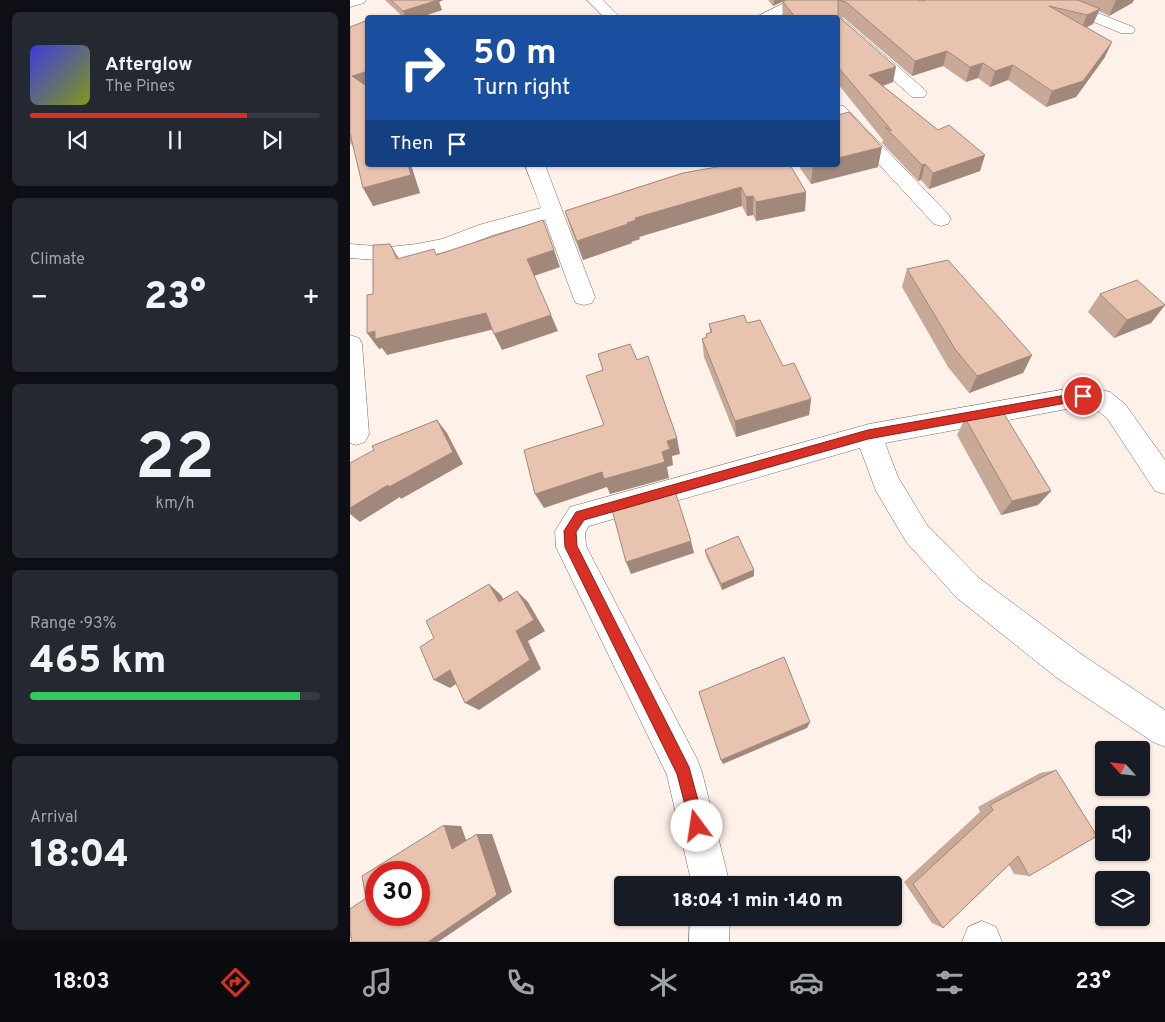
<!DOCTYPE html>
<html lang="en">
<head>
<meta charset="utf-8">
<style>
	:root { --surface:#171b24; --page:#242831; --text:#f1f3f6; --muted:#9ea1a6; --line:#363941; --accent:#d93025 }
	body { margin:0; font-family:Overpass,sans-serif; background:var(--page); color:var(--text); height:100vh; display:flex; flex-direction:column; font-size:19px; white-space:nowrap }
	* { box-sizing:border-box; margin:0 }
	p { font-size:16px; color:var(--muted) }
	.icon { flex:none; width:28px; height:28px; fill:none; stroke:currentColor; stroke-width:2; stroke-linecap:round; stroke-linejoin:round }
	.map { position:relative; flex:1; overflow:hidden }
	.side { display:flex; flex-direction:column; gap:12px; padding:12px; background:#0d0f14; width:350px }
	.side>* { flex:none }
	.guide { position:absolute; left:15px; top:15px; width:475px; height:152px; border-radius:5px; box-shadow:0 1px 4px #0004; background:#1a4fa0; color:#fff; overflow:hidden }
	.needle { width:32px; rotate:297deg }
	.tools { position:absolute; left:745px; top:741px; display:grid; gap:10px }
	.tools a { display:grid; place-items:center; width:55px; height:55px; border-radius:5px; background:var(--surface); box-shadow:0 1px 4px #0004; font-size:25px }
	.speed { position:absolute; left:15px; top:861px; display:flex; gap:10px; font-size:25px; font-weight:700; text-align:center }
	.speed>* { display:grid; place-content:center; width:65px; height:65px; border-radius:50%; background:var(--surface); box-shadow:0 1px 4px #0004; line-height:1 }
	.speed .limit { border:8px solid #d22; background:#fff; color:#111 }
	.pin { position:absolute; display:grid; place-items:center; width:42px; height:42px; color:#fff; margin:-21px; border:2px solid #fff; border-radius:50%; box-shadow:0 1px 5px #0007 }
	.me { position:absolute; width:55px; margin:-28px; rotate:346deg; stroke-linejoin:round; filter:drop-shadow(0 0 4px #0008) }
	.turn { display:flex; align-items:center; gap:18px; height:105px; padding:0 25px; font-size:22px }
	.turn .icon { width:65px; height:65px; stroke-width:2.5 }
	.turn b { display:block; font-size:35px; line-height:42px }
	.then { display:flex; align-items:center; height:48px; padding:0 25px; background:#0003; gap:10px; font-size:19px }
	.big { font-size:38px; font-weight:800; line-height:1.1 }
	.side .tile { flex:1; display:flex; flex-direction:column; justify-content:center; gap:8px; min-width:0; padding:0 18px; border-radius:8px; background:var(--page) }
	.side .dial { align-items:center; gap:0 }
	.dial b { font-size:65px; line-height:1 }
	.song { display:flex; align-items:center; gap:15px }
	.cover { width:60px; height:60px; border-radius:8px; background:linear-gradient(135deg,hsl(240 70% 55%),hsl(70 70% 35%)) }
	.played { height:5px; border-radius:2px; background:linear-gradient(90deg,var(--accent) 75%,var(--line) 75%) }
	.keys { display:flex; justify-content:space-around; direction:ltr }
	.heat { display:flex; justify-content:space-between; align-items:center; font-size:28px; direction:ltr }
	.charge { height:8px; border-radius:4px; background:linear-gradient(90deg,#34c759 93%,var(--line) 0) }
	.trip { position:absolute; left:264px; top:876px; width:288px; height:50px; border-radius:5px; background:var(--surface); box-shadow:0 1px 4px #0004; font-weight:800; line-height:50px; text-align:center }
	.dock { display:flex; height:80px; justify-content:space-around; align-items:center; background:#090b0e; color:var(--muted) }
	.dock .icon { width:35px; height:35px }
	.dock .current { color:var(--accent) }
	.dock b { font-size:22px; color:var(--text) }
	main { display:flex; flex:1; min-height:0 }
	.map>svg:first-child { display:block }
</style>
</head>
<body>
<main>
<section class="side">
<div class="tile">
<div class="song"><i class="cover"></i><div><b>Afterglow</b><p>The Pines</p></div></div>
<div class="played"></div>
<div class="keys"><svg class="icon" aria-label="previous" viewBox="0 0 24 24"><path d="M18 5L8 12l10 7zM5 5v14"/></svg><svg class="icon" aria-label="pause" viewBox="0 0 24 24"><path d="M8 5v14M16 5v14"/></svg><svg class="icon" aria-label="next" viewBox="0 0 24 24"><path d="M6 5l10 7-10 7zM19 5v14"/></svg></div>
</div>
<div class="tile"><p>Climate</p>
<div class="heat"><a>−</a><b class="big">23°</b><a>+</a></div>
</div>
<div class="tile dial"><b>22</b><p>km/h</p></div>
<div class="tile"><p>Range · 93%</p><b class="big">465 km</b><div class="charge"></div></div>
<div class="tile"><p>Arrival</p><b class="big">18:04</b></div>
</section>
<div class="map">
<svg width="815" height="942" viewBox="0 0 815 942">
	<rect width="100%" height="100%" fill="#fef1ea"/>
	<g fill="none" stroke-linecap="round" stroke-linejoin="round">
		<defs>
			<path id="minor" d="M0,0H16L14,3L0,7Z
				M237,0H253L271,18H255Z
				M440,0H459L457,3L425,18H404Z
				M695,0H715L783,27L785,30L783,33H771L697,3Z
				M488,17L493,19L574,89L577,93L574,97H562L488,30Z
				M488,105L494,106L598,214L601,219L598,224L591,226L584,224L488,120Z
				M175,165H195L245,297L242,303L234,305L226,303L223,297L195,220L143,235L104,250L67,258L39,261L0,258V244L39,247L67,244L92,239L129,225L191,208Z
				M0,335L9,338L12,344L19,434L15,442L6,445L0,443Z
				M733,386L760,392L775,404L815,460V494L805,491L757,418L744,408L733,406L535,443L548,477L577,525L629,578L731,654L815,710V747L803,742L707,678L607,598L557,543L526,491L510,448L239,526L235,533L236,546L347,759L352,772L380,885H342L317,775L206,547L205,531L220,507L519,424Z
				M340,918H380L379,942H339Z
				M632,921L646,927L652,942H612L618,927Z"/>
		</defs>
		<use href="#minor" stroke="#7b695f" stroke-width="1"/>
		<use href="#minor" fill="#fff" fill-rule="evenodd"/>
	</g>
	<path fill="#c8a896" d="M35,0H93L89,2L92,10L68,18H54Z
		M418,0H568L570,1L576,0H784L782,3L759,16L749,11L743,24L737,27L755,57L726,97L696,107L658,80L640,87L628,78L616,82L593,66L562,76L494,18L488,16L543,82L533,86L588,130L635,155L630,171L579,189L571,180L568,181L532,143L533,140L488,84V18H433L432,2L423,6Z
		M0,27L18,165H61L70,193L23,206L3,146L0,143Z
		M448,165H488L528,167L461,184Z
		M333,173L456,192L455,211L406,221L403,215L397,216L392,206L289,237L290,239L281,242L282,243L233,260L221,230L215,211Z
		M557,269L682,355L673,373L619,393L598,367L552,287Z
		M750,294L815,305L801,323L764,338L738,312Z
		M397,323L433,366L461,399L459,415L386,437L354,357L352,339L356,338V334L360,333L359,324Z
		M615,418L701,491L688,505L651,515L607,435Z
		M355,550L404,570V576L372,590L356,556Z
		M706,770L679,876L664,874L659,865L593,928L582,923L554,882L630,812L628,807L690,773Z"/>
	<path fill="#a2887a" d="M83,0H93L89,2L92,10L68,18H56L53,11Z
		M424,0H436L423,6Z
		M766,0H784L782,3L759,16Z
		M750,9L743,24L731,30L737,15Z
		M762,42L755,57L726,97L696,107L702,91Z
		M597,51L593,66L562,76L565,61Z
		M633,63L628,78L616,82L620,67Z
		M663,65L658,80L640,87L645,71Z
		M546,67L543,82L517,91L519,75Z
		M18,71V92L2,76Z
		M532,147L528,167L461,184L463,165H488V158Z
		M635,155L630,171L579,189L583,173Z
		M575,164L571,180L568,181L572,165Z
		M58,165H61L70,193L23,206L13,188Z
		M391,187L392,206L289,237L290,239L281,242L282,243L233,260L227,241L277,223L285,218Z
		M456,192L455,211L406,221V202Z
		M403,196V215L397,216L396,197Z
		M40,244L51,262L47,259Z
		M204,250L210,267L184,276L177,259Z
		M815,305L801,323L764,338L777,320Z
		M136,313L145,329L37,355L32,348L29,349L17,333Z
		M201,315L208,331L152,350L144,334Z
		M682,355L673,373L619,393L627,376Z
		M461,399L459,415L386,437L385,421Z
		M87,420L97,433L113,464L51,499L50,497L10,522L0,514V508Z
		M327,438L330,454L322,456L323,465L317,467L319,478L260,494L257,487L194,508L185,494L312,452L317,441Z
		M701,491L688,505L651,515L662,501Z
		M341,541L344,553L281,574L276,562Z
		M404,570V576L372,590L371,584Z
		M139,584L151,595L161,613L149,602Z
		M167,591L178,602L195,631L178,641L191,669L129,710L115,703L166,631Z
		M100,670L115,678L100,688L84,680Z
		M460,722L457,728L373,764L371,760Z
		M94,825L111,826L119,848L102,849Z
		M127,834H142L162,892L88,942H78Z"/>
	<path fill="#e8c3af" stroke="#a2887a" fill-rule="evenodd" d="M41,0H88L53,11Z
		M436,0H568L570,1L576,0H728L750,9L737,15L699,6L762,42L733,81L702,91L663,65L645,71L633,63L620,67L597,51L565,61L496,2L488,0V16L546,67L519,75L588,130L599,125L635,155L583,173L575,164L572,165L535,127L542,131L488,67V18H446L433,2Z
		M18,20V71L2,76L18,87V165H58L61,175L13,188L0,133V27Z
		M499,112L532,147L488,158V115Z
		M378,165H440L456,192L406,202L403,196L396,197L391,187L285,218L286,220L277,223L278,224L227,241L215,211L333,173Z
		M193,220L204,250L177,259L201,315L144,334L136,313L25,339V331L17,333V295L23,294V245L40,244L47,259L84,249L86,255Z
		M598,260L682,355L627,376L605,349L557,269Z
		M787,280L815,305L777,320L750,294Z
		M394,315L397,323L410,320L433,366L444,363L461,399L385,421L352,339L357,337L356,334L362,332L359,324Z
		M280,344L287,360L298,356L327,438L317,441L320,449L312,452L315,462L254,479L252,472L185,494L174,450L254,425L236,376L253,370L248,354Z
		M651,409L701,491L662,501L615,418Z
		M87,420L103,452L39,487L38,485L0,508V463L24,450L22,446Z
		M324,488L341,541L276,562L261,506Z
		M388,536L404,570L371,584L355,550Z
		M139,584L149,602L167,591L184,620L166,631L180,660L115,703L100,670L84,680L70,647L84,638L76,621Z
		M434,657L460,722L371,760L349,692Z
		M706,770L747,836L679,876L668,856L593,928L563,884L643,810L640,805Z
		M94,825L102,849L127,834L147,895L78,942H2L0,932V909L16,898L12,876ZM26,872H69V915H26Z"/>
	<path fill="#d93025" stroke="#8d1f18" d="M733,392L739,396L733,400L518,439L234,520L226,532L227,546L339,767L355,826L353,832L347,834L342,832L327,774L215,547L214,531L226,512L518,430Z"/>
</svg>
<div class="tools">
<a><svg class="needle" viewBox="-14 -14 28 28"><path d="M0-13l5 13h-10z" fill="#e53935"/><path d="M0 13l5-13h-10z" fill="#9ea1a6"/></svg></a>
<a><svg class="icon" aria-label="sound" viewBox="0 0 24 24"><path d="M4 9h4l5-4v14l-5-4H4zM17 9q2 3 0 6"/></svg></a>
<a><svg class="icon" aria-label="layers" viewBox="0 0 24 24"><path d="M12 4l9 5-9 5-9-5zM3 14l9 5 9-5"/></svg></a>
</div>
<div class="speed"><div class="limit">30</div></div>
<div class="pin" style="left:733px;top:396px;background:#d93025"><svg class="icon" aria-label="arrive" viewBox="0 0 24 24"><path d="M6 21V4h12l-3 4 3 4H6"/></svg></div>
<svg class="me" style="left:347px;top:826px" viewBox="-20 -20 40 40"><circle r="19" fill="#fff"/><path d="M0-13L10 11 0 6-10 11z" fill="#d93025"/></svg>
<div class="trip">18:04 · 1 min · 140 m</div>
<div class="guide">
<div class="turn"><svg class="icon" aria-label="right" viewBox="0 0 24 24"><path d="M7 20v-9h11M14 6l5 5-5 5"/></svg><div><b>50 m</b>Turn right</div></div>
<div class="then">Then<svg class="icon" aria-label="arrive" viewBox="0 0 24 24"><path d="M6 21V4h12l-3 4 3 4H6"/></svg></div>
</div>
</div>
</main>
<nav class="dock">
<b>18:03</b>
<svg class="icon current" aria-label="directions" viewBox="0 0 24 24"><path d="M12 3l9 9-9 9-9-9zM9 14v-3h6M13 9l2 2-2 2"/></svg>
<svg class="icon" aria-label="music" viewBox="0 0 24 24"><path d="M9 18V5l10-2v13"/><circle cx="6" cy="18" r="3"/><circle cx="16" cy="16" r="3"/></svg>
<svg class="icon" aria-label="phone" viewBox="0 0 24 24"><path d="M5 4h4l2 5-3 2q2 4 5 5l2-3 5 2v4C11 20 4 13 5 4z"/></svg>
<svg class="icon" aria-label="climate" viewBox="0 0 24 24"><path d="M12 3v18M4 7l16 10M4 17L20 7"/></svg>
<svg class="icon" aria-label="car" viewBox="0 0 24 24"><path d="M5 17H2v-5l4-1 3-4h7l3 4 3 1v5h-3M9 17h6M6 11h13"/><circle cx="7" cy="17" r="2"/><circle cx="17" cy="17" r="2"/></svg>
<svg class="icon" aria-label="filters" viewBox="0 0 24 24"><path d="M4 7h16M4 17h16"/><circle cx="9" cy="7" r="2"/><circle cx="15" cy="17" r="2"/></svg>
<b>23°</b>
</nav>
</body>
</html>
